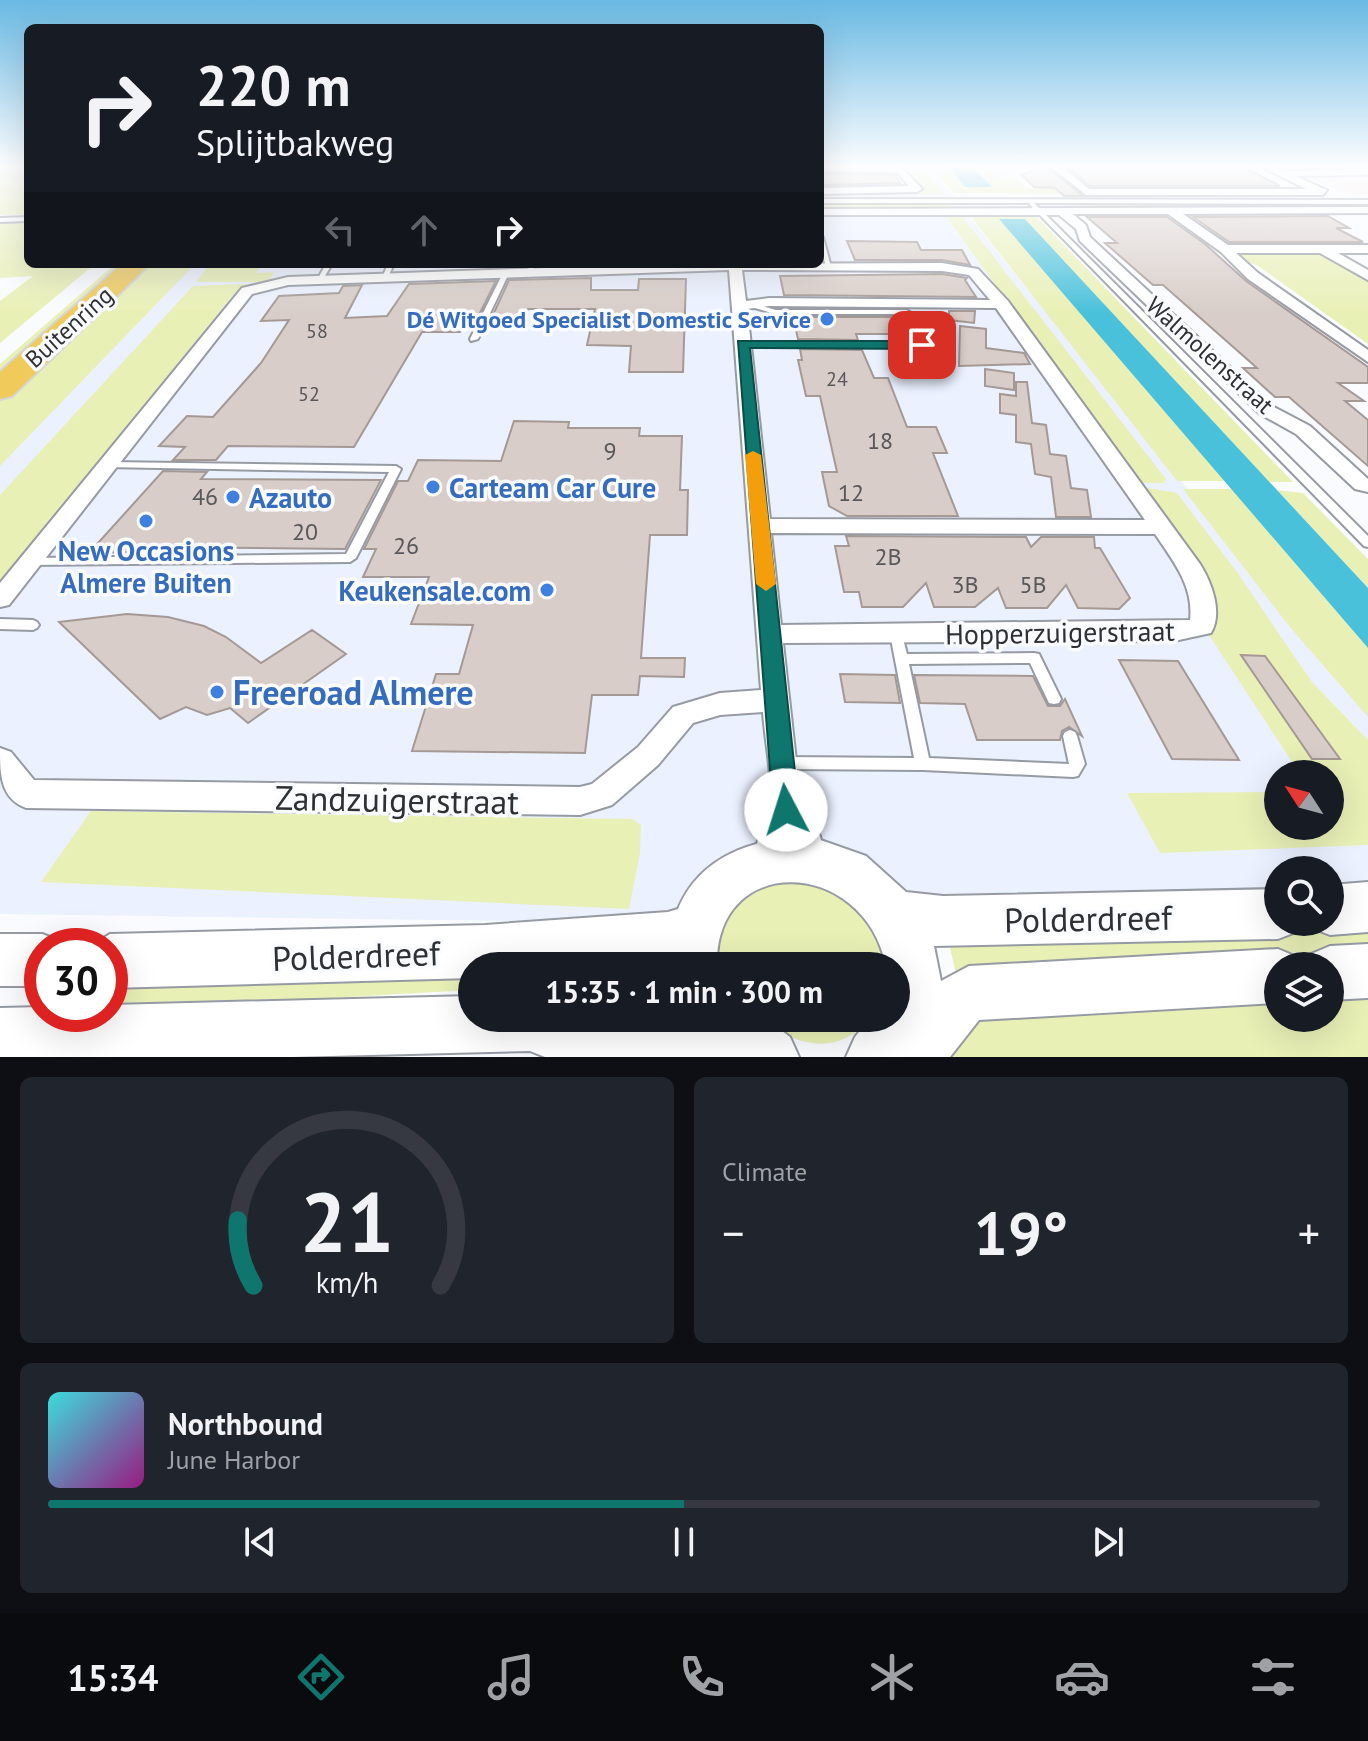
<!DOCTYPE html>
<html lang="en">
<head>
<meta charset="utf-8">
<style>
	:root { --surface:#171b24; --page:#20242c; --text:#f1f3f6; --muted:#9ea1a6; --line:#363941; --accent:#0f766e }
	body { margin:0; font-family:"PT Sans",sans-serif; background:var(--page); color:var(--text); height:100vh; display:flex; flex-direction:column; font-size:30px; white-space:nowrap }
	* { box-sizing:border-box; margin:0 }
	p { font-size:26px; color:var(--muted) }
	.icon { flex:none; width:44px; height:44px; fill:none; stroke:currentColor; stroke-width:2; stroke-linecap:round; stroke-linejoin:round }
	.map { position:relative; height:1057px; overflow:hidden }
	.side { display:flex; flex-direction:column; gap:20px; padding:20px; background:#0d0f14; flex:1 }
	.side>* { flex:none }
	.banner { position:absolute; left:24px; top:24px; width:800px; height:244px; border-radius:12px; box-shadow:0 8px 32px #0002; background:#171b24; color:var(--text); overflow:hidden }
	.needle { width:52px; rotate:306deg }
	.tools { position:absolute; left:1264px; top:760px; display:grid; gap:16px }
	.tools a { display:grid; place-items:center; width:80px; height:80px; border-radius:50%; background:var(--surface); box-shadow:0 8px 32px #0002; font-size:40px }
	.speed { position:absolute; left:24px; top:928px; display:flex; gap:16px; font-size:40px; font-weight:700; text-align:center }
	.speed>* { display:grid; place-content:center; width:104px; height:104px; border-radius:50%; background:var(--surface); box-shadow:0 8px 32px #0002; line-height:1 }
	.speed .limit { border:12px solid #d22; background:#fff; color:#111 }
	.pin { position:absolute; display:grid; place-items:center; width:68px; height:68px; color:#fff; margin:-34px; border-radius:16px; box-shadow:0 4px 12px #0006 }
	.me { position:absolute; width:88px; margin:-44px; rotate:355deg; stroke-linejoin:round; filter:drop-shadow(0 0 6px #0008) }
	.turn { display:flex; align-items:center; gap:28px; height:168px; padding:0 40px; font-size:36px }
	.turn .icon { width:104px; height:104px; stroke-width:2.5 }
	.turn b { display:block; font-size:56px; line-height:68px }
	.lanes { display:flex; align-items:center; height:76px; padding:0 40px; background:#0003; justify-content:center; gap:40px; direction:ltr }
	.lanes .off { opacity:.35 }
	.big { font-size:60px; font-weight:700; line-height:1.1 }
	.side .tile { flex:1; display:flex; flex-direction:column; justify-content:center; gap:12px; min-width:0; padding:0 28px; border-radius:12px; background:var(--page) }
	.side .dial { align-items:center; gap:0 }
	.dial svg { height:208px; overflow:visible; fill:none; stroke:var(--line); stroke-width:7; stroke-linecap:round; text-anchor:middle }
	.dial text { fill:var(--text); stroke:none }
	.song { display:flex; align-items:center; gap:24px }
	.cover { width:96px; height:96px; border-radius:12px; background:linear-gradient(135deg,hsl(180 70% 55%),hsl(310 70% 35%)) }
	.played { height:8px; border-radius:4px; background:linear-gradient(90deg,var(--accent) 50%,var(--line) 50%) }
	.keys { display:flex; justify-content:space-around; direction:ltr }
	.heat { display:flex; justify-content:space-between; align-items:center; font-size:44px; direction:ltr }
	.side .tiles { flex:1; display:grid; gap:20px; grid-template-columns:1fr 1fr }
	.tile:last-child { grid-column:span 2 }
	.trip { position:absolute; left:458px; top:952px; width:452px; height:80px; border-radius:40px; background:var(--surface); box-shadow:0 8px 32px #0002; font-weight:700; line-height:80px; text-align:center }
	.tabs { display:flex; height:128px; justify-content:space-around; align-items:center; background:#090b0e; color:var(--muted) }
	.tabs .icon { width:56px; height:56px }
	.tabs .on { color:var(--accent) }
	.tabs b { font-size:36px; color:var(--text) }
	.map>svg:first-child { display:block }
</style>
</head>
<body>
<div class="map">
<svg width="1368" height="1057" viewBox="0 0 1368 1057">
	<rect width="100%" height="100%" fill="#f9fbff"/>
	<path fill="#ebf1ff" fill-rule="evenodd" d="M820,165H928L1368,714V933L0,914V421L184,264H820ZM1278,774H1330V826H1278ZM1278,870H1330V922H1278Z"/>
	<path fill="#fcede8" d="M1300,174H1368V195H1348Z"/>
	<path fill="#e9f0b6" d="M6,165H28V214L0,215V168Z
		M903,165H920L945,194H913L920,189Z
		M928,165H947L965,187H991L971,165H986C998,178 1013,173 1028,188L1071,189L1078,194L954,193Z
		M820,203H950L955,209L820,210Z
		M1082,204L1333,205L1339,208H1091Z
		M944,213L961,215L1166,479L1163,483H1143L1133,478Z
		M969,214H1034L1293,482H1269L1025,219L1000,220L1226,481H1177Z
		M28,221V264H95L0,343V301L33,276L0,278V222Z
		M1238,251L1329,255L1368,279V344L1255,264L1245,263L1235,255Z
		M115,264H129L0,380V364Z
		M144,264H195L0,466V397Z
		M210,264H262L255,273L274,272L269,281L262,282H196Z
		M246,284L250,286L234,294L0,582V495L193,286Z
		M1148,488L1177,493L1237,572L1312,682L1368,740V845L1160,853L1127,793L1278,792V826H1330V774H1300L1209,635L1218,610L1214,595L1144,490Z
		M1183,489H1232L1368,648V717L1289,626Z
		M1277,490L1303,493L1368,559V588Z
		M91,811L632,819L641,825L640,853L629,909L41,882Z
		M793,882L823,885L872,919L887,966H713C724,916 738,888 793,882Z
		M1368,929V952L1229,953L957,978L948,939Z
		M472,972V990L312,999L110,1003V989L219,976Z
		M1368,983V1057H940L970,1021L1278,990V1018H1330V984Z
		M761,1018H870C840,1057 794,1047 761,1018Z"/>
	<path fill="#4ac1db" d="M947,165H971L992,187H965Z
		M999,219H1025L1368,588V648Z"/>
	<path fill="#d8cdc8" stroke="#a49995" stroke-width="2" d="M1042,167H1047L1083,196H1064L1055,188L1034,187L1022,175Z
		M1067,167H1244L1280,186H1090Z
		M820,174L895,175L900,183L824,185Z
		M1328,216L1349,228H1336L1363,242H1229L1193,217Z
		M1087,217H1167L1205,244L1246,281L1368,367V383H1338L1364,401H1345L1368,420V466L1289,397H1275L1243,368H1257L1163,285H1153L1105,243H1117Z
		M847,241L917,242L921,250H962L970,265L942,260H855Z
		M942,274L967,278L965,280L976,297L784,295L780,276Z
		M591,278V290H638L639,279H686L683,372H629L631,346L587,345L595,309H528L520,329L488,326L509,280Z
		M496,281L474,325H463L460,332H422L354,447L228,446L216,460H173L185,447L159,446L187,416L213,417L261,363L289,320L261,321L279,296L339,293L343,286L362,285L345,318L387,316L409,284Z
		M949,311H975L974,323L949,320Z
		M793,317H901L909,334H856L858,340L798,339Z
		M960,326L986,329V348L1024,353L1030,364L959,366Z
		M800,349L862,350L874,378H888L907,427H936L947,453H933L958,516H847L829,506L822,472H837L820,396H806L798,360H802Z
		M985,369L1014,373V390L985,386Z
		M1016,382H1027L1032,423L1046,425L1050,454L1066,456L1071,488L1087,490L1091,517H1056L1051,477L1035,474L1031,444L1016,442V415L1000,413V394L1016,396Z
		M514,421L569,422L568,428H640L639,436H682L680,490H688L687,535H650L641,658H685L684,677L640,676L638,695H592L585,753L412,751L436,674H459L473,625L411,624L429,577H363L376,549H364L398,481H408L418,460L501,461Z
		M163,471L207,472L201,479L381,480L345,549L145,547L141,552L89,553Z
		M846,536L1026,537L1031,547L1041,537H1094L1095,548H1100L1130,598L1119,609L1078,608L1066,585L1047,608H1006L998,588L975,607H934L926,583L903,607H862L859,592H844L835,546H849Z
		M127,614L168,617L204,626L226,637L261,663L312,630L346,654L248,723L230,708L207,715L186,707L160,719L59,622Z
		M1241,655L1265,656L1340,759H1312Z
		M1119,660L1178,661L1239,760L1172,759Z
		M840,674L895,675L900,703L845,702Z
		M914,675L1033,676L1048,706H1060L1065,699L1082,736L1069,727L1062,731L1060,740H977L965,704L920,703Z"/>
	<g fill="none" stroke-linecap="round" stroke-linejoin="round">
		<defs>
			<path id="lane" d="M820,199L1368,200V204L1034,203L1368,536V547L1364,546L1030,205V203H820Z
				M28,217V221L0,222V218Z
				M820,235L823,237L831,267L826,266L820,247Z
				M326,264H332L322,281H318L317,280Z
				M388,264H394L387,279H383L382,278Z
				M529,264H535L533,273L528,272Z
				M506,271L509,273L478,339L471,341L470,339L503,273Z
				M755,304L776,310H906L910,312L926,345L922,347L740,346L739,344L743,342L917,343L903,314H775L755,308Z
				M108,462L396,466L401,469L356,558L350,562L27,565L25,562L27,559L31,558L346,554L389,472L104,467L103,465Z
				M0,619L33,620L37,622L39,625L37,628L33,630L0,629Z
				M896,629L901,631L907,654L1034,653L1039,654L1061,699L1059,703L1054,704L1049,703L1030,663L909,664L929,758L1069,764L1063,736L1065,732L1070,730L1075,732L1077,736L1085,764L1078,776L1073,777L923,770L782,769L777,768L775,763L777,758L782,757L914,758L890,634L891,631Z"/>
			<path id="street" d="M820,165L900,166L922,189L917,192L820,194V188L909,186L897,172L820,171Z
				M1049,165H1060L1089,189H1306L1258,165H1271L1285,171L1368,169V175L1295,176L1327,190L1323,195H1086Z
				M1368,207V213L1183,214L1228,245H1368V253H1338L1368,270V280L1320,253H1236L1258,273L1368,350V362L1248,279L1221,252L1168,214H1073L1086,225L1090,237L1272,406L1310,426L1368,479V492L1355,489L1296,434L1260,414L1080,241L1076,229L1059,215H820V209Z
				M942,263L978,269L1008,301L1200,564C1212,583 1223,613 1211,633L1174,641L783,643L801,806L820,836L825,859L820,870L808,875L796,870L789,845L783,871L771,876L759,871C747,843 768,830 770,806C773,776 765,742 763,712L720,715L693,723L658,765L612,805L580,815L26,808C0,798 0,774 0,748L11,752L34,780L580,787L592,784L638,747L673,707L720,693L761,690L729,270L288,285L252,294L9,605L0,607V583L242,288L288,277L662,264ZM742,270L942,271L969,275L990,300L769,298L746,301ZM769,306L996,308L1145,520L770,519L747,309ZM771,533L1155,534C1173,561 1194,586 1190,620L781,625Z"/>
			<path id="secondary" d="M809,836L866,856L906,892L943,896L1278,889V922H1300L1296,932L1278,939L934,946L941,981L969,966L1278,949L1297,957L1301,966H1278V1003L979,1020L950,1057H846L855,1037L870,1018H896V966H886C864,857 714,852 717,966H472V978L110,988V946H90L110,934L485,925L668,912L678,909C701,854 755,839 809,836Z
				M1368,882V932L1330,935L1312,928L1310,922H1330V885Z
				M0,934H42L61,941L63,946H42V986H0Z
				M1368,944V998L1330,1000V966H1306L1311,954L1330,946Z
				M472,996V1018H765L790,1037L799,1057H545L530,1051L292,1057H0V1008L42,1007V1014H110V1005Z"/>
			<path id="highway" d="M122,264H150L12,396L0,399V372Z"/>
		</defs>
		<use href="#lane" stroke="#969aa3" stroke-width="4"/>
		<use href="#street" stroke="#969aa3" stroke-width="4"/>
		<use href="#secondary" stroke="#969aa3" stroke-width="4"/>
		<use href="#highway" stroke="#d5d6d6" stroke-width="4"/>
		<use href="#lane" fill="#fff" fill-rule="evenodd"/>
		<use href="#street" fill="#fff" fill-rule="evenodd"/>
		<use href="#secondary" fill="#fff" fill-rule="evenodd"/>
		<use href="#highway" fill="#f0cb5c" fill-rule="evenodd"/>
	</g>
	<linearGradient id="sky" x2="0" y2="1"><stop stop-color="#69b9e3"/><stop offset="0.53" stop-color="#fcfdff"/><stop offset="1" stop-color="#fcfdff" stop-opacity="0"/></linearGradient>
	<rect width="1368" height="313" fill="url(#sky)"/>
	<path fill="#0f766e" stroke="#0a4d48" stroke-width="2" d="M738,341H922L929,345L922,349L750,348L799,810L795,818L786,821L777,818L773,810Z"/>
	<path fill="#f59e0b" d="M753,451L761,455L776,584L766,591L756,584L745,455Z"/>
	<g fill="#3f7fe0" stroke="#f9fbff" stroke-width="3">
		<circle cx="827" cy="319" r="8"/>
		<circle cx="433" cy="487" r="8"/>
		<circle cx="233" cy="497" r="8"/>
		<circle cx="146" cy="521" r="8"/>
		<circle cx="547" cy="590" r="8"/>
		<circle cx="217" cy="692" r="8"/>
	</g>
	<g text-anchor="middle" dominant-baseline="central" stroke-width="7" stroke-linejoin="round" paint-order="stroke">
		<g font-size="20" fill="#585759">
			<text x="317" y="331">58</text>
			<text x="837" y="379">24</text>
			<text x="309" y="394">52</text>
		</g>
		<g font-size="24" font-weight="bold" fill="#366cbe" stroke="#f9fbff" text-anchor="end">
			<text x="811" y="319">Dé Witgoed Specialist Domestic Service</text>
		</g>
		<g font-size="24" fill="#2e3034" stroke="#f9fbff">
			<text transform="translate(69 327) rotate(-42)">Buitenring</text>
			<text transform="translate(1210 355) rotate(42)">Walmolenstraat</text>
		</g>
		<g font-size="24" fill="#585759">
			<text x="880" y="440">18</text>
			<text x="610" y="450">9</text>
			<text x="851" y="492">12</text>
			<text x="205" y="496">46</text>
			<text x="305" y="531">20</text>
			<text x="406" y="545">26</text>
			<text x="888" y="556">2B</text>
			<text x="965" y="584">3B</text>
			<text x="1033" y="584">5B</text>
		</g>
		<g font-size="28" font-weight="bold" fill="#366cbe" stroke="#f9fbff" text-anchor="start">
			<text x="449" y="487">Carteam Car Cure</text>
			<text x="249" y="497">Azauto</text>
			<text x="146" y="550" text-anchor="middle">New Occasions<tspan x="146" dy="32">Almere Buiten</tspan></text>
			<text x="531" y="590" text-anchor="end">Keukensale.com</text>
		</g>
		<g font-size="28" fill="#2e3034" stroke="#f9fbff">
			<text transform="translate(1060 632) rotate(-1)">Hopperzuigerstraat</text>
		</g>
		<g font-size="34" font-weight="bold" fill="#366cbe" stroke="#f9fbff" text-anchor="start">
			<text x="233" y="692">Freeroad Almere</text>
		</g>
		<g font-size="34" fill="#2e3034" stroke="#f9fbff">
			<text transform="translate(397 799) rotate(1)">Zandzuigerstraat</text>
			<text transform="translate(1088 918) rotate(-1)">Polderdreef</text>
			<text transform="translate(356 955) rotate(-2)">Polderdreef</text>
		</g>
	</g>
</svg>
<div class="tools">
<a><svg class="needle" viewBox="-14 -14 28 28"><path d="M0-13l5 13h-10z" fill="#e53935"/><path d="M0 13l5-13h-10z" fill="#9ea1a6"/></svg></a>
<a><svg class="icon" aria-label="search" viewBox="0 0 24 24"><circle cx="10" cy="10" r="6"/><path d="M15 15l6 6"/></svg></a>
<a><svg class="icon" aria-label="layers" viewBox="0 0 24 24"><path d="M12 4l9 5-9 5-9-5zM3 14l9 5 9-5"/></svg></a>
</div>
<div class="speed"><div class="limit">30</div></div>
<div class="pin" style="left:922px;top:345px;background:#d93025"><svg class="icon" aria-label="arrive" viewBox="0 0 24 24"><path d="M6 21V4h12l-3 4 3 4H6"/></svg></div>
<svg class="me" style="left:786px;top:810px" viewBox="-20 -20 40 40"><circle r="19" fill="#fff"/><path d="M0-13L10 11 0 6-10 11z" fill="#0f766e"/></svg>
<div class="trip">15:35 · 1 min · 300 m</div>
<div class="banner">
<div class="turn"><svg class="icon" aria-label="right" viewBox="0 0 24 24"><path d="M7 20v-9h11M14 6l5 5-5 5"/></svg><div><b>220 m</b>Splijtbakweg</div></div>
<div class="lanes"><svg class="icon off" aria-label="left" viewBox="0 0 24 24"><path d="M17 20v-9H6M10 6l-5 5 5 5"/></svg><svg class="icon off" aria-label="ahead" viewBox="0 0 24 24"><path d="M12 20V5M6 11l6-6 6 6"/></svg><svg class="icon" aria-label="right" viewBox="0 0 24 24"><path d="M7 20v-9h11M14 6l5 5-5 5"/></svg></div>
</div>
</div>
<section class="side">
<div class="tiles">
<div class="tile dial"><svg viewBox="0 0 100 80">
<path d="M14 69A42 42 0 1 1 86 69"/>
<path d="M14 69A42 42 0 0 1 8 44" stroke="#0f766e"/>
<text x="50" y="56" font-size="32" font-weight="700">21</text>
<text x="50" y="72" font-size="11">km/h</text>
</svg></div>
<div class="tile"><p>Climate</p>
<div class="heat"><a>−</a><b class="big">19°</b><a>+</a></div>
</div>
<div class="tile">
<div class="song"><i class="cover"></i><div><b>Northbound</b><p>June Harbor</p></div></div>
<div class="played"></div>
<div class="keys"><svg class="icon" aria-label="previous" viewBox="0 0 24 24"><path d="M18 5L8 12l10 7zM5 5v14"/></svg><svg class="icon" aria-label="pause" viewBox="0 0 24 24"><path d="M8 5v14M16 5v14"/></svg><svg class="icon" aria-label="next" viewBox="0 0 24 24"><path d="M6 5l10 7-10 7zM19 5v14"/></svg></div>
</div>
</div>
</section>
<nav class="tabs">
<b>15:34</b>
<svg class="icon on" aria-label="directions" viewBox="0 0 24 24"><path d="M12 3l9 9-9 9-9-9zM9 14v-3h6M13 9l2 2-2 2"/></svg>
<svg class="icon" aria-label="music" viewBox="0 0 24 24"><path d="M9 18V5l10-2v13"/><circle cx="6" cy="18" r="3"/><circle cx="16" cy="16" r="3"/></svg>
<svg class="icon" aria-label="phone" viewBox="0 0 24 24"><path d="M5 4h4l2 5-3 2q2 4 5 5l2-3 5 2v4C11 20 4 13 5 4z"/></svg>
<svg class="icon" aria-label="climate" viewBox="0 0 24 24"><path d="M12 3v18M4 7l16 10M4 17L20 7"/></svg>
<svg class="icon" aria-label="car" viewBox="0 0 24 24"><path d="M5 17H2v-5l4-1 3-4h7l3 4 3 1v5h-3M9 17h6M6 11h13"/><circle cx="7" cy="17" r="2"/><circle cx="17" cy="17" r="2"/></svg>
<svg class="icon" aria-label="filters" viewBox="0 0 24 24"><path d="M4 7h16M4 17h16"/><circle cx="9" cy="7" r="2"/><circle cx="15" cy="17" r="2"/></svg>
</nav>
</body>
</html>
